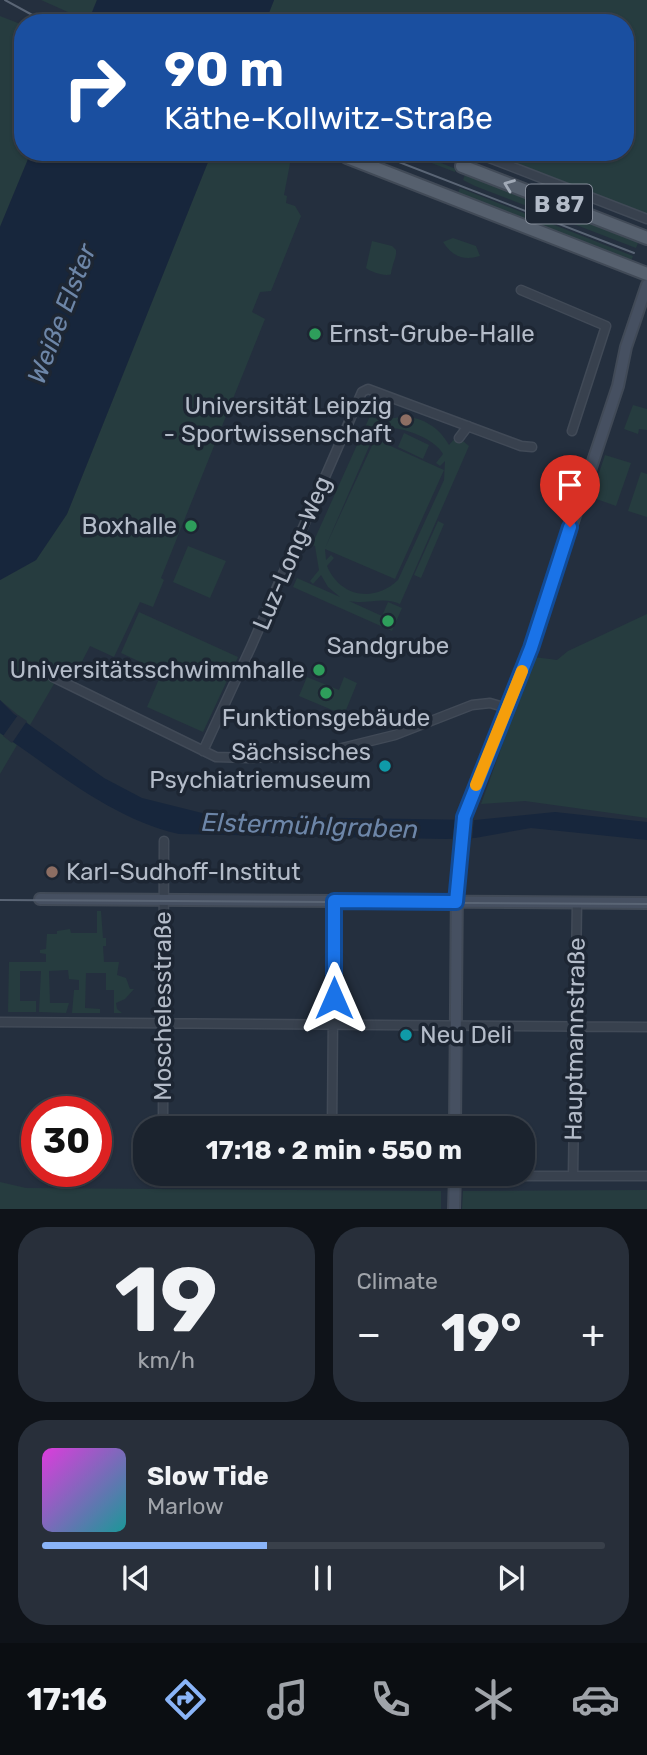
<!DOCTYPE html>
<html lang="en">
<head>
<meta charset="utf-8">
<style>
	:root { --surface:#1b232e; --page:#282f3a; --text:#f1f3f6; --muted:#a0a4aa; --line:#39404a; --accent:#8ab4f8 }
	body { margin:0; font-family:Rubik,sans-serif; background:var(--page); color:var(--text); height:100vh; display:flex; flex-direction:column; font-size:26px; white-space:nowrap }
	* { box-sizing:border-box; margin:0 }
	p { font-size:23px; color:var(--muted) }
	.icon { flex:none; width:38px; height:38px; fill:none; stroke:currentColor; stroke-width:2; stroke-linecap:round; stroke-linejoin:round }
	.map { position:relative; height:1209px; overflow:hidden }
	.side { display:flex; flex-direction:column; gap:18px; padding:18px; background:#0f1319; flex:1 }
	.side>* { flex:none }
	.guide { position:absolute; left:14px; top:14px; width:620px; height:147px; border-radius:28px; box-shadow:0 2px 5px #0004,0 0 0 2px var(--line); background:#1a4fa0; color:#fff; overflow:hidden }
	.speed { position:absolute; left:21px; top:1096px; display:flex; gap:14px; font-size:35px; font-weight:700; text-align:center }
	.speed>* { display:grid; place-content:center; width:91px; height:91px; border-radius:50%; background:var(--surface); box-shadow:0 2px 5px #0004,0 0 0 2px var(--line); line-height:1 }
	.speed .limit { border:10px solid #d22; background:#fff; color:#111 }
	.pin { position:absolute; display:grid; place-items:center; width:60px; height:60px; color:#fff; margin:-72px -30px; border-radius:50% 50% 50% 0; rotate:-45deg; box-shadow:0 0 7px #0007 }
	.pin .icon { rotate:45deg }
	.me { position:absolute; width:77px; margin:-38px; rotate:0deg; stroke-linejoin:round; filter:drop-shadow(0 0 5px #0008) }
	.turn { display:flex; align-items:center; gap:24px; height:147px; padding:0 35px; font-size:32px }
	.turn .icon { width:91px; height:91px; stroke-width:2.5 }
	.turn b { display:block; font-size:49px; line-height:60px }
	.big { font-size:52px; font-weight:700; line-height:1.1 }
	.side .widget { flex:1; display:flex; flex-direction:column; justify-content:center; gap:10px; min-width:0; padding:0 24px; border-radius:28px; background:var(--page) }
	.side .dial { align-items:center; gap:0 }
	.dial b { font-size:91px; line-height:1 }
	.song { display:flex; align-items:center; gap:21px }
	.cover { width:84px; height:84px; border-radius:10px; background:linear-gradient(135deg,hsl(300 70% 55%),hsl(180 70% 35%)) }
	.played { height:7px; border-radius:4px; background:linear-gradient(90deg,var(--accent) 40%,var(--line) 40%) }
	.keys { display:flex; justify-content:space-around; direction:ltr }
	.heat { display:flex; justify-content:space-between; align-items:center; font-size:38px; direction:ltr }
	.side .tiles { flex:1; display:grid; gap:18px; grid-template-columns:1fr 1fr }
	.widget:last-child { grid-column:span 2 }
	.trip { position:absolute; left:133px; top:1116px; width:402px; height:70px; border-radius:28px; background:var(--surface); box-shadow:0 2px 5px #0004,0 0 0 2px var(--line); font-weight:700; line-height:70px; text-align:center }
	.menu { display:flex; height:112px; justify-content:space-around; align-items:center; background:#0b0e12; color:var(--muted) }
	.menu .icon { width:49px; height:49px }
	.menu .on { color:var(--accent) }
	.menu b { font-size:32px; color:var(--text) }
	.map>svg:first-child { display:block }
</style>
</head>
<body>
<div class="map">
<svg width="647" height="1209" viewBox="0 0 647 1209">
	<rect width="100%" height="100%" fill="#242f3e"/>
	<path fill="#263c3f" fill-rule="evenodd" d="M41,0H97L88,21C72,14 57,7 41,0Z
		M274,0H647V215L489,152H625V23H265Z
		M0,16L23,25V152H31L0,227Z
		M212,152L292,153L284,195L287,196L286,203L295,206L301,216L271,291L260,292L252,312L265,319L161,578L164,580L153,607L140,602L114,657L90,646L73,679L58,677L30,725L0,700V580L36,560L67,514Z
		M403,152H414L456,169L455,172Z
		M466,172L633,239L638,243L636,248L475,186L463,180Z
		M460,188L633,256L631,261L457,195Z
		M453,238L476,246L480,256C463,261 452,256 443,242Z
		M372,241L392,246L396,250C397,257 392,264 391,274C386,277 371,272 366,268Z
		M633,405L647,409V430L639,429L638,434L624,429Z
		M370,416C386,423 387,418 402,417C422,416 440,428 449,445L457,436L469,446L400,604C382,596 369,605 349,601L382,616L388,602L402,608L392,631L293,587L297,578L340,597L328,587L321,575L313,584L310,581L319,570L315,546L312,545ZM390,428C406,428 436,440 443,454L436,463L440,466L445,461L444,480L398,580C374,603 340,597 327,566L334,558L331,555L326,560L325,549L395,579L444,470L375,439L325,548L371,442L376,436Z
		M404,433L429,445L423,459L398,447Z
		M605,455L631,463L616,506L591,497Z
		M641,472L647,474V517L628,511Z
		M438,521L444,524L421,578L414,575Z
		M188,546L226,561L210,598L173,582Z
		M139,612L238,657L203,732L147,707L162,672L121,653Z
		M647,614V818L525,801L481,804L534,657L557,660L568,651Z
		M307,677L339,690L344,677L357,683L344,715L299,696Z
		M0,733L17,745L0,774Z
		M97,911H101L103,938H106V946H103L104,962H119L117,975L126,978L130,989H134L125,999L116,1003L117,1009L122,1013H114V990H106V973H86L85,1008L100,1009V1013H72L74,990H79V980L69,979L68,970L49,971L50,1003H69L66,1013L39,1012L41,971H20V1001H36V1012H8L9,962H46V954L40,953V950L46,949L47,934H57V931L70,929L71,933H97Z
		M0,1182L26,1188L441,1191V1209H0Z
		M647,1190V1209H462L463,1191Z"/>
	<path fill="#17263c" d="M97,0H274L265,23H88Z
		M31,152H212L67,514L36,560L0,580V227Z
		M0,700L14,714L104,778L142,798L214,816L475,820L555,812L647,822V840L531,828L475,838L446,839L179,834C112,819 56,771 0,733Z"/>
	<path fill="#242f3e" d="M18,715L27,721L12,743L3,736Z
		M455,817L474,818L472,840L452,841Z"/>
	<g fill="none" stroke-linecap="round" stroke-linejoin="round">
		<defs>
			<path id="street" d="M474,152L647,219
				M521,290L606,326L572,431
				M459,438L468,426
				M53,677L216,757L250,758L297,756L334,750L395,735L472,705L490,703L507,708
				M203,751L251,647L362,392L368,389L521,446L532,447
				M0,1022L647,1027
				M163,1129L164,841
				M332,1129L334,901
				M455,1176H647
				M573,1176L577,902"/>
			<path id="secondary" d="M40,899L647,903
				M455,1129L457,881L464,817L531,648L618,386L626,347L647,285
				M454,1209L455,1174"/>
			<path id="primary" d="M347,157L647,274
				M462,166L647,238"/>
		</defs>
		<use href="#street" stroke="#414a57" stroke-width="11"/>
		<use href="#secondary" stroke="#414a57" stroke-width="14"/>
		<use href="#primary" stroke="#414a57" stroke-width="16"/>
		<use href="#street" stroke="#38414e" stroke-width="8"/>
		<use href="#secondary" stroke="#465061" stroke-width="10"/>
		<use href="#primary" stroke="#56606e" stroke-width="12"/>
		<path stroke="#5a6575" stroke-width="2" d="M5,0L47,23
			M373,152L634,253
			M0,900L647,904"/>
	</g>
	<defs><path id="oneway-chevron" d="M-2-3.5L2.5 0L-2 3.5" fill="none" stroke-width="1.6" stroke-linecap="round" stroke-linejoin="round" transform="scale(1.75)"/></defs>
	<use stroke="#a1aab7" href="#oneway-chevron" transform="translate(509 185) rotate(-159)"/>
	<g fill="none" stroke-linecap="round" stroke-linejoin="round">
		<defs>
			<path id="route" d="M334,998V901L456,902L464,817L531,648L570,527"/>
		</defs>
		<use href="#route" stroke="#114b97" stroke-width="18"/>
		<use href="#route" stroke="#1a73e8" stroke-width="12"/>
		<path stroke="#f59e0b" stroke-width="12" d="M476,785L522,671"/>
	</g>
	<g fill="#2e9e5b" stroke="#1d2633" stroke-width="2.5">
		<circle cx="315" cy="334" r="7"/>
		<circle cx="191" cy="526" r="7"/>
		<circle cx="388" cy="621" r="7"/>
		<circle cx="319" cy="670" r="7"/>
		<circle cx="326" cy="693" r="7"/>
	</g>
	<g fill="#8d6e63" stroke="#1d2633" stroke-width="2.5">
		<circle cx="406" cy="420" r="7"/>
		<circle cx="52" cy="872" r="7"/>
	</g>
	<g fill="#0f9aa8" stroke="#1d2633" stroke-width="2.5">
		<circle cx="385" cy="766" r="7"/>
		<circle cx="406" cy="1035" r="7"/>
	</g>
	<g text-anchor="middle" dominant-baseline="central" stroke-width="7" stroke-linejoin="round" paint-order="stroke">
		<rect fill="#1d2633" stroke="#878f9c" stroke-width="2" x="526" y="184.5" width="66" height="39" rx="5"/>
		<g font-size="23" font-weight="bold" fill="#b4bcc9">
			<text x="559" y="204">B 87</text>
		</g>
		<g font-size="24" fill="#b4bcc9" stroke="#1d2633" text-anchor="end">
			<text x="329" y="334" text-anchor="start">Ernst-Grube-Halle</text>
			<text x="392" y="406">Universität Leipzig<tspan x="392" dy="28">- Sportwissenschaft</tspan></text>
			<text x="177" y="526">Boxhalle</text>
			<text x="388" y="646" text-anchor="middle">Sandgrube</text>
			<text x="305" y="670">Universitätsschwimmhalle</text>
			<text x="326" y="718" text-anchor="middle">Funktionsgebäude</text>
			<text x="371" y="752">Sächsisches<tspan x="371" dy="28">Psychiatriemuseum</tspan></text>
			<text x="66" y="872" text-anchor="start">Karl-Sudhoff-Institut</text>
			<text x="420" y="1035" text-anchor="start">Neu Deli</text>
		</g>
		<g font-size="24" fill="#b4bcc9" stroke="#1d2633">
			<text transform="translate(292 553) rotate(-67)">Luz-Long-Weg</text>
			<text transform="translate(163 1006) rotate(-90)">Moschelesstraße</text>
			<text transform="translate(575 1039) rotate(-89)">Hauptmannstraße</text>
		</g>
		<g font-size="26" font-style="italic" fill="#6d86a8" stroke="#1d2633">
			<text transform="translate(62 314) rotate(-69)">Weiße Elster</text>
			<text transform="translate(310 826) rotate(2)">Elstermühlgraben</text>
		</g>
	</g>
</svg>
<div class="speed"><div class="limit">30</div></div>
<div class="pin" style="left:570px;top:527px;background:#d93025"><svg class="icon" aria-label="arrive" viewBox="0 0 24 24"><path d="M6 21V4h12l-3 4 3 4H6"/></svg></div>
<svg class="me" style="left:334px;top:998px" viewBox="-20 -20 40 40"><path d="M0-17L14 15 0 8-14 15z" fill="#1a73e8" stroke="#fff" stroke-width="4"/></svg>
<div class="trip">17:18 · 2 min · 550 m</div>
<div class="guide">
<div class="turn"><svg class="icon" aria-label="right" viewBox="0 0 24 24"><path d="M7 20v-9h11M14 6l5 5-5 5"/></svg><div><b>90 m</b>Käthe-Kollwitz-Straße</div></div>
</div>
</div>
<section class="side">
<div class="tiles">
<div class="widget dial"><b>19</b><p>km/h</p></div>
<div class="widget"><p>Climate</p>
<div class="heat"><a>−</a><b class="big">19°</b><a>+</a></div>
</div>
<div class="widget">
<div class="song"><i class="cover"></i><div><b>Slow Tide</b><p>Marlow</p></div></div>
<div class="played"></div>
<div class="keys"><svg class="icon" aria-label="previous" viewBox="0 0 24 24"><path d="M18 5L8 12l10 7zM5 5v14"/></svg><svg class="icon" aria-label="pause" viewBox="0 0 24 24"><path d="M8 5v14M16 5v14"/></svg><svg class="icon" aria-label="next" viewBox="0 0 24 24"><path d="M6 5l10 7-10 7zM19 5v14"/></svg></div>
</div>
</div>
</section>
<nav class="menu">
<b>17:16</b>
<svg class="icon on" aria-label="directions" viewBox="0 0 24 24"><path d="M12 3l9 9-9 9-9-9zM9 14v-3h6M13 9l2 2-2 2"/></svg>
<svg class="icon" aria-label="music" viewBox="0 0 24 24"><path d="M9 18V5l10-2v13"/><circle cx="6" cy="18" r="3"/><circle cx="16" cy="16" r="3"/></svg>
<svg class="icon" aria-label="phone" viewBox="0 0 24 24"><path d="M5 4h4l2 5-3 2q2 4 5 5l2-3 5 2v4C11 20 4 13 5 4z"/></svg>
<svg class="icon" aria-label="climate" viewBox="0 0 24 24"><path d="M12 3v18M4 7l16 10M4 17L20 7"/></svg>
<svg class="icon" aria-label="car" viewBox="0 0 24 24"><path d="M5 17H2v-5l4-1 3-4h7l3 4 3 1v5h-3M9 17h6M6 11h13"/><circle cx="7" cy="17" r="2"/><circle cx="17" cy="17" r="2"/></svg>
</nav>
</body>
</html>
